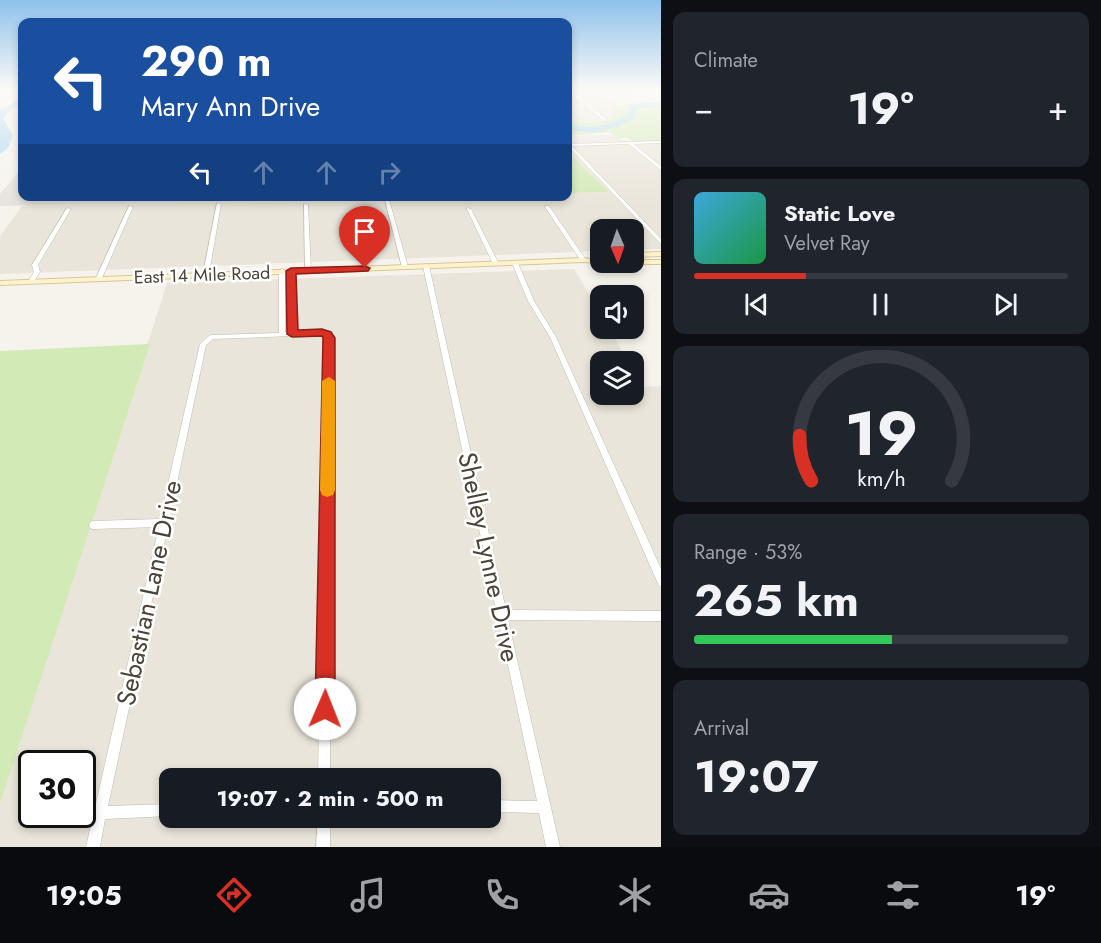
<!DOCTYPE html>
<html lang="en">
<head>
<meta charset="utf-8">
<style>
	:root { --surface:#171b24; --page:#20242c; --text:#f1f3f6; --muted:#9ea1a6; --line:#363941; --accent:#d93025 }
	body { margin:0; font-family:Jost,sans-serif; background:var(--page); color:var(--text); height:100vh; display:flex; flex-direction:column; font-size:22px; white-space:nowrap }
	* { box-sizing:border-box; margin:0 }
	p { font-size:20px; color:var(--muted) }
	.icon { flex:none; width:33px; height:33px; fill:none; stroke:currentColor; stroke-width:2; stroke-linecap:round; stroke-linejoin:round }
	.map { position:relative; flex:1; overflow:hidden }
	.details { display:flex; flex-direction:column; gap:12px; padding:12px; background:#0d0f14; width:440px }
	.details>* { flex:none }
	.banner { position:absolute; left:18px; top:18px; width:554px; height:183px; border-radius:12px; box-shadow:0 3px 9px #0003; background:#1a4fa0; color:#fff; overflow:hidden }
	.needle { width:39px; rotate:178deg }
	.buttons { position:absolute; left:590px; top:219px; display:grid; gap:12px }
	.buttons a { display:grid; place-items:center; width:54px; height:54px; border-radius:12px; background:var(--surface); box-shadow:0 3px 9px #0003; font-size:30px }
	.speed { position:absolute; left:18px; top:750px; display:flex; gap:12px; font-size:30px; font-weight:700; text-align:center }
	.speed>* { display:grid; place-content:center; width:78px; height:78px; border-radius:50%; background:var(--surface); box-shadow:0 3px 9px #0003; line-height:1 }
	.speed .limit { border:3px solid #111; border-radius:9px; background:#fff; color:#111 }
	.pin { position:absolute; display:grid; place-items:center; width:51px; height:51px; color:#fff; margin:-62px -26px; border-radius:50% 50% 50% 0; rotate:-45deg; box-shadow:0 0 6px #0007 }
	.pin .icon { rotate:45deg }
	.me { position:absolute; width:66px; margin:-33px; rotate:1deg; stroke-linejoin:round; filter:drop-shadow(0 0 4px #0008) }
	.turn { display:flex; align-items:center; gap:21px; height:126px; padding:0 24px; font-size:27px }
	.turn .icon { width:78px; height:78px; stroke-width:2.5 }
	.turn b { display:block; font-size:42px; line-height:51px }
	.lanes { display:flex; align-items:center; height:57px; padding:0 24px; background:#0003; justify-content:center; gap:30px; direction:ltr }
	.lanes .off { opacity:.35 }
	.big { font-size:45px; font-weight:700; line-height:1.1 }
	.details .card { flex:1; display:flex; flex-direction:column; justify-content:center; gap:9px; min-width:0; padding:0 21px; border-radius:12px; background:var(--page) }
	.details .dial { align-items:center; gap:0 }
	.dial svg { height:156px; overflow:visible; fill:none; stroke:var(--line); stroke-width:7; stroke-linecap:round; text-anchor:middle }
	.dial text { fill:var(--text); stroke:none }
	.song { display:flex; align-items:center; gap:18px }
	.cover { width:72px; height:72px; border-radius:9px; background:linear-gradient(135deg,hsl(200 70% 55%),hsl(140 70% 35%)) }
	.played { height:6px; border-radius:3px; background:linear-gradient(90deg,var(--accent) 30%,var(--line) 30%) }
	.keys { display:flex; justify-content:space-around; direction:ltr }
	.heat { display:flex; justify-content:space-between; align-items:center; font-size:33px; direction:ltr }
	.charge { height:9px; border-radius:4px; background:linear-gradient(90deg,#34c759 53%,var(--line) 0) }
	.trip { position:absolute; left:159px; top:768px; width:342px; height:60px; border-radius:12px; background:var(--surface); box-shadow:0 3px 9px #0003; font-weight:700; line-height:60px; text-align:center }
	.dock { display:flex; height:96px; justify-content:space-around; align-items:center; background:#090b0e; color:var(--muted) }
	.dock .icon { width:42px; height:42px }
	.dock .on { color:var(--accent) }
	.dock b { font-size:27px; color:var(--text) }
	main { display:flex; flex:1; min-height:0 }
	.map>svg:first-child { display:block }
</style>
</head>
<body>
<main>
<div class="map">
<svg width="662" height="847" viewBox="0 0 662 847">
	<rect width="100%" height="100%" fill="#f6f3ec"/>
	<path fill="#eae5da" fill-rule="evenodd" d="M567,88H648L651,90H632L640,96L607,97L619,106L611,122L589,124L567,120Z
		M615,135L627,144L661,143V249L633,250V230H600V251L0,274V236L22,206L567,196V193L607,192L567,150V136Z
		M574,269L600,312V328L610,329L627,361L600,362V394H633V372L641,387L661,386V847H0V804L167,283ZM32,764H82V814H32ZM170,778H490V818H170Z"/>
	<path fill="#e6e2dd" d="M22,168V196H392L393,199L0,206V194Z"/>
	<path fill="#d2eab5" d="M643,101L661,103V141L633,142L628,138H619L609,132L567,136V119C581,123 603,127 614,115L613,107Z
		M567,150L608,192L567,193Z
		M150,344L0,804V351Z"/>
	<path fill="#a9d4f2" d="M22,98V104L12,109L3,118L13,136L8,148L0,154V110Z"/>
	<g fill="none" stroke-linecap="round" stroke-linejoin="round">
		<path fill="#a9d4f2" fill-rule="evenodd" d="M662,102V106L636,109L635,118C613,130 591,137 567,128V123C590,130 607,127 628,115L629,105Z"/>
		<defs>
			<path id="minor" d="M567,88H569L606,119V121H604L567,90Z
				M619,88H622L625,90L622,91Z
				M662,141V143L634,144L662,167V171L629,144L572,146L662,240V245L567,145V142L570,144Z
				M384,196H388L408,267L407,268L402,267Z
				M217,203L221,204L209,274L206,276L203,274Z
				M304,204L308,205L311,271L308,273L305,271Z
				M129,206L133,207L102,278L99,280L97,279L96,278Z
				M545,206H549L586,260L585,261H581L545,207Z
				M67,208L71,209L38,265L40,272L33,283H29L28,282L34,272L32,265Z
				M467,208L471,209L499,264L498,265L493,264L467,209Z
				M515,261L518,263L534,301L556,337L662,571V587L659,586L550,337L528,301L512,263Z
				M426,264L429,266L506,610L662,611V621L508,620L560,847H546L539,813L490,812V800L537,801L423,266Z
				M282,269L285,271V332H289L288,271L291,269L294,271L295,332L320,331L332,337L330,778H318L326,338L319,335L213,339L206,345L169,521V523L168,526L108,806L170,804V816L105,819L100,847H86L159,527L93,529L90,528L89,525L90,522L93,521L160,519L200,344L209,336L211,335L279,333V271Z
				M318,818H330V847H316Z"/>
			<path id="secondary" d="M662,252V256L633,257V253Z
				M583,258L600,260V262H620L617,264L583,262L0,285V281Z
				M633,260H662V264H630V262H633Z"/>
		</defs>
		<use href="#minor" stroke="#c2bbae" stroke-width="1"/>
		<use href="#secondary" stroke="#d6c79b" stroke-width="2"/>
		<use href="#minor" fill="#fff" fill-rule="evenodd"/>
		<use href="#secondary" fill="#fff3cd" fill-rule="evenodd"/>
	</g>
	<linearGradient id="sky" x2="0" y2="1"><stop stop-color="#8fc1ec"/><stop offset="0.43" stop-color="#fbfaf6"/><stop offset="1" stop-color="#fbfaf6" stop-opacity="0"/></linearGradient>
	<rect width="662" height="207" fill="url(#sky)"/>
	<path fill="#d93025" stroke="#8d1f18" stroke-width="1.5" d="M365,266L370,268L368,271L296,274L298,330L322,329L331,332L335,338V709L332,716L325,719L318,716L315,709L323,338L322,336L292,337L287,334L286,271L291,268Z"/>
	<path fill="#f59e0b" d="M329,377L335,381V490L333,495L327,497L322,495L320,490L322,381Z"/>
	<g text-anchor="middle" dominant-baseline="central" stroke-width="5" stroke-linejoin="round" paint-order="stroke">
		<g font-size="18" fill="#4b4439" stroke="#fff">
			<text transform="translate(202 275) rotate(-2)">East 14 Mile Road</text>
		</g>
		<g font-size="26" fill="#4b4439" stroke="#fff">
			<text transform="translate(489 557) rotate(78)">Shelley Lynne Drive</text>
			<text transform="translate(149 593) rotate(-78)">Sebastian Lane Drive</text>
		</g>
	</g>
</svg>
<div class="buttons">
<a><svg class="needle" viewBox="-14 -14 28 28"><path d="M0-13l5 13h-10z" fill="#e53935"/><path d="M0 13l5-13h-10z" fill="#9ea1a6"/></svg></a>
<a><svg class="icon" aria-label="sound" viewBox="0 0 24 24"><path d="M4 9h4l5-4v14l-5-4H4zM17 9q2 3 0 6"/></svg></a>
<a><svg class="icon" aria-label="layers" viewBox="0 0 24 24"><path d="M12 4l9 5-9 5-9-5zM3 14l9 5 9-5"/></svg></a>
</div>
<div class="speed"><div class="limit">30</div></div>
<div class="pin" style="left:365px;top:268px;background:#d93025"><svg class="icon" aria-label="arrive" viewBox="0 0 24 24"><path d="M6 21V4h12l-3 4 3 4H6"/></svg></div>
<svg class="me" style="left:325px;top:709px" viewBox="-20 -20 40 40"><circle r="19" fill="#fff"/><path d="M0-13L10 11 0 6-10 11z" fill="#d93025"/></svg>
<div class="trip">19:07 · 2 min · 500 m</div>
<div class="banner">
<div class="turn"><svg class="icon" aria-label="left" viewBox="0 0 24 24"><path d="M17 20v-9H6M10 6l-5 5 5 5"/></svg><div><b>290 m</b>Mary Ann Drive</div></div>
<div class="lanes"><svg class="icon" aria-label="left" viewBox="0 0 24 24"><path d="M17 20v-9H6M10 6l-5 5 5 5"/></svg><svg class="icon off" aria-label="ahead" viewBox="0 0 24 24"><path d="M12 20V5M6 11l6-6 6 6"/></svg><svg class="icon off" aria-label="ahead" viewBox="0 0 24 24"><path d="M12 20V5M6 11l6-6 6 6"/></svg><svg class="icon off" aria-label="right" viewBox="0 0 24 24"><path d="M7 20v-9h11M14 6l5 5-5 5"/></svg></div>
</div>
</div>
<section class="details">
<div class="card"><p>Climate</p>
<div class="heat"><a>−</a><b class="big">19°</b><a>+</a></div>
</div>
<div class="card">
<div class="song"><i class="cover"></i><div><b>Static Love</b><p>Velvet Ray</p></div></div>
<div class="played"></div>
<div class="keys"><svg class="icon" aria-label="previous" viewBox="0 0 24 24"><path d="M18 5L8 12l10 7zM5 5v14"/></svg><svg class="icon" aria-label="pause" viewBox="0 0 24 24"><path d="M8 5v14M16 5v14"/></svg><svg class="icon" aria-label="next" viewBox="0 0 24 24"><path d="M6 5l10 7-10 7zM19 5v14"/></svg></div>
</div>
<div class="card dial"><svg viewBox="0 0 100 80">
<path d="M14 69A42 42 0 1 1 86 69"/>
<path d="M14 69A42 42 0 0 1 8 46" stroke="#d93025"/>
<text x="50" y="56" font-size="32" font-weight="700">19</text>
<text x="50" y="72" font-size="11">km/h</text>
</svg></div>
<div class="card"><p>Range · 53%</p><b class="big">265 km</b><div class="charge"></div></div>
<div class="card"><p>Arrival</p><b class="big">19:07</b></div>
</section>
</main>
<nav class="dock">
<b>19:05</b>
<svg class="icon on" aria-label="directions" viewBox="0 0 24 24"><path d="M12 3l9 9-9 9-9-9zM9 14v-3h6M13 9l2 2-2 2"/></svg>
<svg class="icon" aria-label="music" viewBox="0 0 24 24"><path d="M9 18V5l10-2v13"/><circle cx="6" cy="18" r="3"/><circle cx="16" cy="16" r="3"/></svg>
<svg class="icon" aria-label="phone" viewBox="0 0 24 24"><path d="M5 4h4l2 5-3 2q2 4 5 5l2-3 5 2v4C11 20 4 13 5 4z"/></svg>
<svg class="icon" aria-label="climate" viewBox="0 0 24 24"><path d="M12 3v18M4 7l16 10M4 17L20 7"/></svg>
<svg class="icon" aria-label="car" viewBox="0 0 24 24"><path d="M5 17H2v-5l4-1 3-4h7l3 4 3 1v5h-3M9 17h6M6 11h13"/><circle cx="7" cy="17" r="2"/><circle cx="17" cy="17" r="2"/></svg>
<svg class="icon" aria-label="filters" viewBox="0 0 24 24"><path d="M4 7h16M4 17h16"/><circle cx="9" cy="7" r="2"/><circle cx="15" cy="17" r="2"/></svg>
<b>19°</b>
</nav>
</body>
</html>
